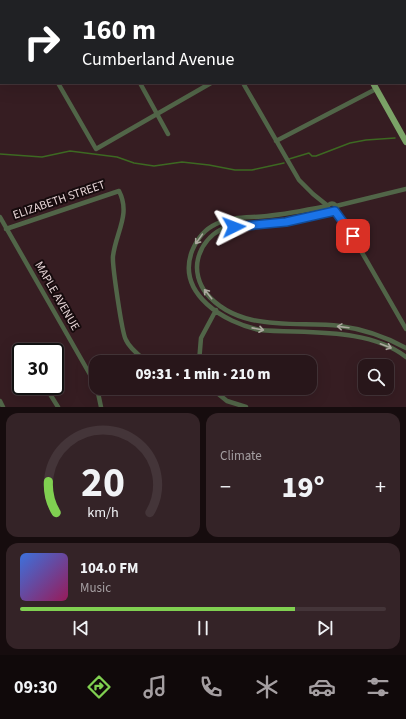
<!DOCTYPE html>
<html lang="en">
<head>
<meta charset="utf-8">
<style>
	:root { --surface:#28161a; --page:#342327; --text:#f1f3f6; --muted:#a59fa2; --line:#443539; --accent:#80d051 }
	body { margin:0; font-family:"Source Sans 3",sans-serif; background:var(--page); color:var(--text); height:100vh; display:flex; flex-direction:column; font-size:15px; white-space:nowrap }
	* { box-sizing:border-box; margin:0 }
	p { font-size:13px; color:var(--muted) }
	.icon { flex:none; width:22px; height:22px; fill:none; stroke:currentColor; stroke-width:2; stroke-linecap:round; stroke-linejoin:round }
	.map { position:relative; height:407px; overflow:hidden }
	.panel { display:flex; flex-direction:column; gap:6px; padding:6px; background:#160c0e; flex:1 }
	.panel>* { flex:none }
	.top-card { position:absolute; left:0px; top:0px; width:406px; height:84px; box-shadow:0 4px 16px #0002,0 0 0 1px var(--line); background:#202124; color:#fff; overflow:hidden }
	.fabs { position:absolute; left:358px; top:359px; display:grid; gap:8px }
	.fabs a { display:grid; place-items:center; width:36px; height:36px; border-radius:8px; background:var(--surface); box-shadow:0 4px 16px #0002,0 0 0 1px var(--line); font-size:20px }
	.speed { position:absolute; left:12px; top:343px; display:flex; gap:8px; font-size:20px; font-weight:700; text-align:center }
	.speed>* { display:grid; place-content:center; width:52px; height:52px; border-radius:50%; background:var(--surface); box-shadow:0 4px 16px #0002,0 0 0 1px var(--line); line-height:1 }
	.speed .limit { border:2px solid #111; border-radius:6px; background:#fff; color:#111 }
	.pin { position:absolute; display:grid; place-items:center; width:34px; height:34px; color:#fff; margin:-17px; border-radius:8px; box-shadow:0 2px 6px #0006 }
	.me { position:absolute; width:44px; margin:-22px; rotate:87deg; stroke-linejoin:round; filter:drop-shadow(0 0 3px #0008) }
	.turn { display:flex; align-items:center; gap:14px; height:84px; padding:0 16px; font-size:18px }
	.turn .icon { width:52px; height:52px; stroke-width:2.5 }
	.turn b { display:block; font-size:28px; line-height:34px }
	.big { font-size:30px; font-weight:800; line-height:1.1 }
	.panel .tile { flex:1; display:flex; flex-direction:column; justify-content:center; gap:6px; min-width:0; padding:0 14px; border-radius:12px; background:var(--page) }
	.panel .dial { align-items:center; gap:0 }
	.dial svg { height:104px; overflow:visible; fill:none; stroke:var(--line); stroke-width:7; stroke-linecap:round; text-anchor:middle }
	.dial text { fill:var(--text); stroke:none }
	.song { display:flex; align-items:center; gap:12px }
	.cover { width:48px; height:48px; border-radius:6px; background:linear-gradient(135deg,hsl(220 70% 55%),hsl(330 70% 35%)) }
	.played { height:4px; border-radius:2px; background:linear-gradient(90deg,var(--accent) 75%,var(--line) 75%) }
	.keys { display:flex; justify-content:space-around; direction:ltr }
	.heat { display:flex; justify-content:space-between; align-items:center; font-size:22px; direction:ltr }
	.panel .tiles { flex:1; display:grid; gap:6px; grid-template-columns:1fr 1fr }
	.tile:last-child { grid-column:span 2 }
	.trip { position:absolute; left:89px; top:355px; width:228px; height:40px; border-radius:12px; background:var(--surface); box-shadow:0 4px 16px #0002,0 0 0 1px var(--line); font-weight:800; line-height:40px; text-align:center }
	.tabs { display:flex; height:64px; justify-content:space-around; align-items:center; background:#10090a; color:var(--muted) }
	.tabs .icon { width:28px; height:28px }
	.tabs .current { color:var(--accent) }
	.tabs b { font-size:18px; color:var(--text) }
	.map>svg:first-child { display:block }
</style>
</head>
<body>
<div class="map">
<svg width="406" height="407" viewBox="0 0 406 407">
	<rect width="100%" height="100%" fill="#361d22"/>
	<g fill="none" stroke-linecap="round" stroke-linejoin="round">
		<path stroke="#3d6922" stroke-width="1.5" d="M0,154L42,157L70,151L117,157L134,163L154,166L182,162L209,165L235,170H252L284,163
			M289,159L309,153L312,156H316L350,143L366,140L395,138"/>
		<path stroke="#516548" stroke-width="4.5" d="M2,0L3,1
			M195,0L196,1
			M378,0L379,1
			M123,1L125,0
			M354,1L355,0
			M405,46L406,48
			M0,71H1
			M58,83L96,149L211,83
			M140,83L168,134
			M243,83L299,180L313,194L328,206
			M276,141L376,89
			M327.5 208a4.5 4.5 0 1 1 9 0a4.5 4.5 0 1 1-9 0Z
			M327,206C307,210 287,214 267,216C250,218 232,216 216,224C205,229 197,239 192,251C176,294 225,323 260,330C306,334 368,327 406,357
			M336,206L406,189
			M335,211L345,223L406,329
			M329,212C310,217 291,222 270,224C255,226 237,224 222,229C210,235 201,246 198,259C195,271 199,284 206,293C239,333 296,321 340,326C363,329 386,337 406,348
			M0,217L96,385
			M6,229L119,191C131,214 116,232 113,256C112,264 122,334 126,340C130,349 140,356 147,362
			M199,362L201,338L216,310
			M45,386L58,407
			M97,388L101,407
			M211,388L227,401L246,407
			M0,401L3,407"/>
		<path stroke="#7ba367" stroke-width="6" d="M325,0L326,1
			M373,83L406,142"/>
	</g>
	<defs><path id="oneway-shaft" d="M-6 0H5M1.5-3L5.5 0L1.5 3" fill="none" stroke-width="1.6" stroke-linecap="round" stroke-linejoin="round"/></defs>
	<g stroke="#aca99f">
		<use href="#oneway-shaft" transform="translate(199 239) rotate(125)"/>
		<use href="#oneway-shaft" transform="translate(208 294) rotate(-129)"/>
		<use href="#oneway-shaft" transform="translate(343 327) rotate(-173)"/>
		<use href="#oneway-shaft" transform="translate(258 329) rotate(11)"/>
		<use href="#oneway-shaft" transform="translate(386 346) rotate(21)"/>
	</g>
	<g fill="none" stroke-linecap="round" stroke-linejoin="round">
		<defs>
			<path id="route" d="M234,227L286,222L335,211L353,236"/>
		</defs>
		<use href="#route" stroke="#114b97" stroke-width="10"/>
		<use href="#route" stroke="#1a73e8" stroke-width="7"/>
	</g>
	<g text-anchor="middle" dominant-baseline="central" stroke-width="4" stroke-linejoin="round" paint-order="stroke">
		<g font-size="12" fill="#e9d7d9" stroke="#160b0d">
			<text transform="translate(59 200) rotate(-19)">ELIZABETH STREET</text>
			<text transform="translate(57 296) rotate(60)">MAPLE AVENUE</text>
		</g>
	</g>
</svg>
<div class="fabs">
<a><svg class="icon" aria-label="search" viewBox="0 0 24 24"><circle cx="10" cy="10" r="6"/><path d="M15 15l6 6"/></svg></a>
</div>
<div class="speed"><div class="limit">30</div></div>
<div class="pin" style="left:353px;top:236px;background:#d93025"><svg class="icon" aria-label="arrive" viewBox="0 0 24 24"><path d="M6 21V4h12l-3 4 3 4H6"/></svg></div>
<svg class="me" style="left:234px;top:227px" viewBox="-20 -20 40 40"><path d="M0-17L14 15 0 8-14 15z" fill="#1a73e8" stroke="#fff" stroke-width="4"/></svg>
<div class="trip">09:31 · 1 min · 210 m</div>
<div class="top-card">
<div class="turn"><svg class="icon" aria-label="right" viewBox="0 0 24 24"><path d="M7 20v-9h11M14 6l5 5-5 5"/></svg><div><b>160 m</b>Cumberland Avenue</div></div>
</div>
</div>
<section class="panel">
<div class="tiles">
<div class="tile dial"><svg viewBox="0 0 100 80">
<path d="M14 69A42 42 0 1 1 86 69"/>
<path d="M14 69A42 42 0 0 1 8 45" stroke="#80d051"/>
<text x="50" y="56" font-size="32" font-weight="700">20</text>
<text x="50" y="72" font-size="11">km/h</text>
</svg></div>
<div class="tile"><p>Climate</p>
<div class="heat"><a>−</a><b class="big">19°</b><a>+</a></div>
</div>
<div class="tile">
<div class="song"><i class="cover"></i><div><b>104.0 FM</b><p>Music</p></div></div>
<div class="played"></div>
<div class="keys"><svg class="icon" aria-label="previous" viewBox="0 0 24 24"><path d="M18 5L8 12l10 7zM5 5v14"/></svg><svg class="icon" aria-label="pause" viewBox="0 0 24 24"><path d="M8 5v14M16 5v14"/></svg><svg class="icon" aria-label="next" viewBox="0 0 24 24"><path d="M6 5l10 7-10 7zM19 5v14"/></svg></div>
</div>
</div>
</section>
<nav class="tabs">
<b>09:30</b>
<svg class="icon current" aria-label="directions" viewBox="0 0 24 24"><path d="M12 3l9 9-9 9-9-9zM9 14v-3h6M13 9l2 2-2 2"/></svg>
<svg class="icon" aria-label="music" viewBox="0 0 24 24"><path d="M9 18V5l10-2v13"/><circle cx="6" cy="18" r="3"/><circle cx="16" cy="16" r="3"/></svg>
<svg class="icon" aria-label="phone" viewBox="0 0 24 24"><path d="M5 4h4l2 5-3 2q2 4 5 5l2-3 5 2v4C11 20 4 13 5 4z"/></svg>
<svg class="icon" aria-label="climate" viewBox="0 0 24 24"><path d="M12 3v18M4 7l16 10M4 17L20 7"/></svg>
<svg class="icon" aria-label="car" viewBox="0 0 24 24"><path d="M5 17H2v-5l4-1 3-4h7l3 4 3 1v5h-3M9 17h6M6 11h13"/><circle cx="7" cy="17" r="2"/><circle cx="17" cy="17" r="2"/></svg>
<svg class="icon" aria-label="filters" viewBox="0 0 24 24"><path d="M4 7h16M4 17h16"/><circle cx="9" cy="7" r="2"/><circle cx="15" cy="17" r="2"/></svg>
</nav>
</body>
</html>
